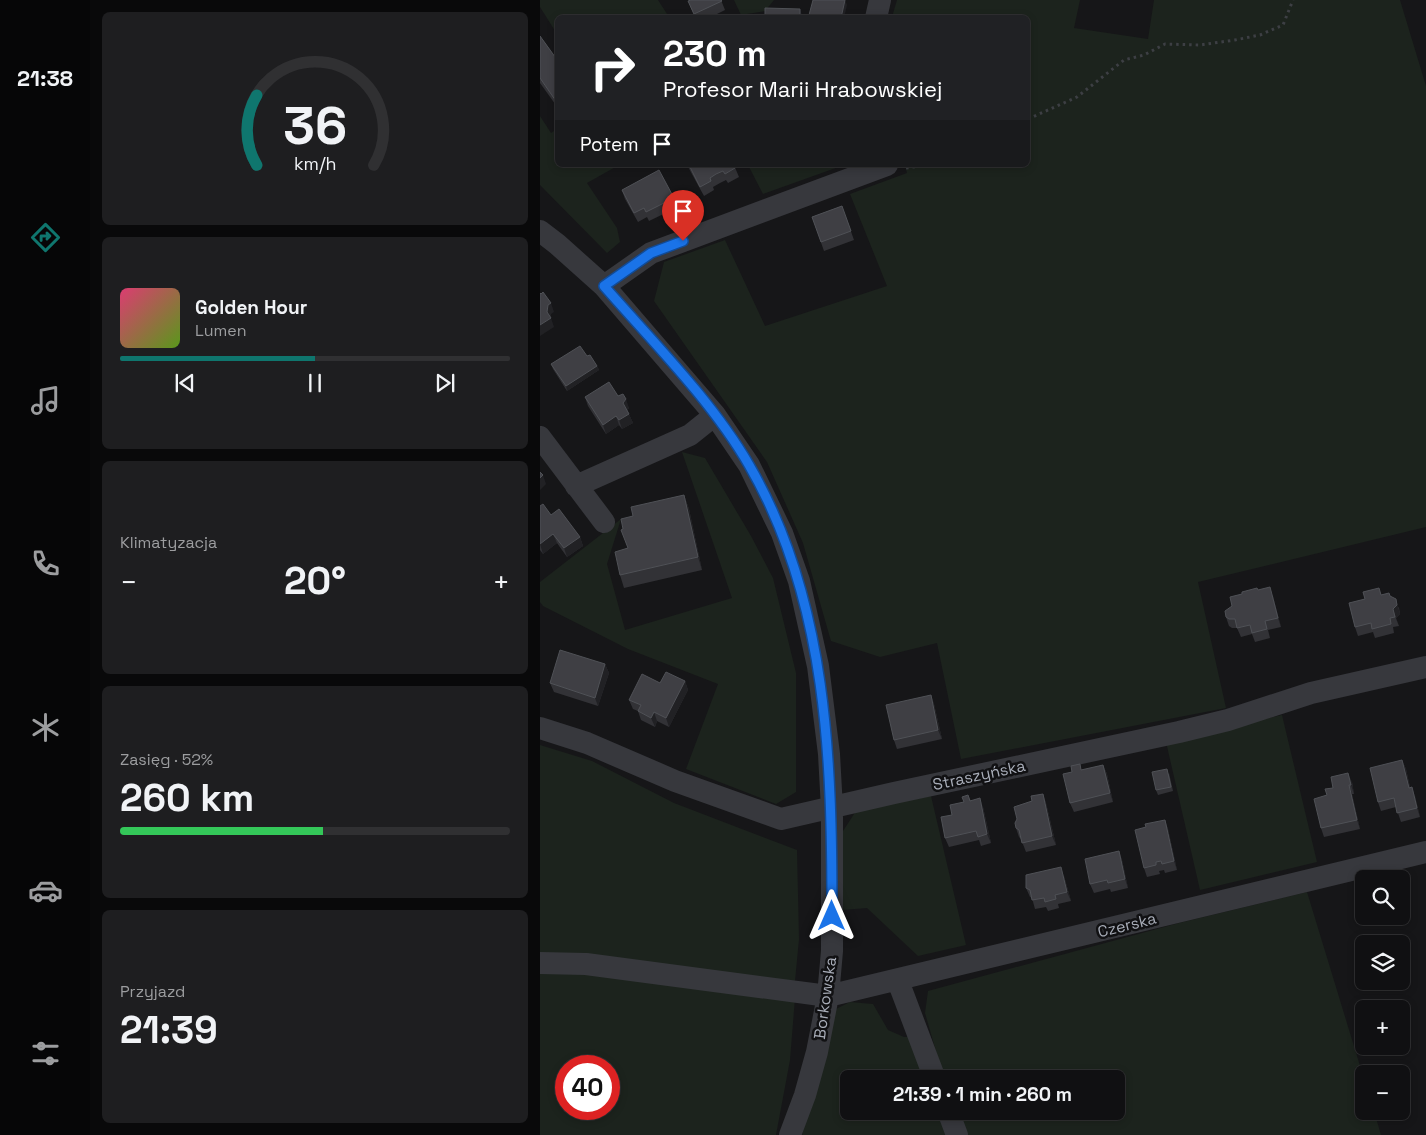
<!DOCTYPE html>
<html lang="pl">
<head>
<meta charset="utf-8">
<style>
	:root { --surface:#101012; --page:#1e1e20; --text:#f1f3f6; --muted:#9c9d9f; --line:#303032; --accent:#0f766e }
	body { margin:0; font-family:"Space Grotesk",sans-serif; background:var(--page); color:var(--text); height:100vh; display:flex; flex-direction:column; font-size:19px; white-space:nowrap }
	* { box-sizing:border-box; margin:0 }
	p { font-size:16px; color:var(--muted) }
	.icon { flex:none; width:28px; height:28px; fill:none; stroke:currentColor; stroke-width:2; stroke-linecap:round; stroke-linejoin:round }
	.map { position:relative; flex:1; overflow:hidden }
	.panel { display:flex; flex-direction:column; gap:12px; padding:12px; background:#09090a; width:450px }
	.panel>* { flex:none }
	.hud { position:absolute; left:15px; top:15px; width:475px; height:152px; border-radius:8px; box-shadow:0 2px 8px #0003,0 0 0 1px var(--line); background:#202124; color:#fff; overflow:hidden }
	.buttons { position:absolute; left:815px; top:870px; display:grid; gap:10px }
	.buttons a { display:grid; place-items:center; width:55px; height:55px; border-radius:8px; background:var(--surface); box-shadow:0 2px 8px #0003,0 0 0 1px var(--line); font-size:25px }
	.speed { position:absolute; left:15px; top:1055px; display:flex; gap:10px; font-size:25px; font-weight:700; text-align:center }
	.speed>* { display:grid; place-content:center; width:65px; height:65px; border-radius:50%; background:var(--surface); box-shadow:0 2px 8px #0003,0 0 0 1px var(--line); line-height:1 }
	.speed .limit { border:8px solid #d22; background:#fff; color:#111 }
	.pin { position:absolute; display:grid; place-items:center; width:42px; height:42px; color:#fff; margin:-51px -21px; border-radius:50% 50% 50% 0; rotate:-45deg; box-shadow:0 0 5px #0007 }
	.pin .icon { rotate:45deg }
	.me { position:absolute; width:55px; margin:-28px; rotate:0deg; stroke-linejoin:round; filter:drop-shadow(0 0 4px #0008) }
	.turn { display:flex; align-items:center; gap:18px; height:105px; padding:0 25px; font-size:22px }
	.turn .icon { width:65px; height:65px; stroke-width:2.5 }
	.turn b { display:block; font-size:35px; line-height:42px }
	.then { display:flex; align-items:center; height:48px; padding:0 25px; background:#0003; gap:10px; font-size:19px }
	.big { font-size:38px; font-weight:700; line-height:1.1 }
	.panel .widget { flex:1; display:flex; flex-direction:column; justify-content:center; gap:8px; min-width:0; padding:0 18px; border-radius:8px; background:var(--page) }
	.panel .dial { align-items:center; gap:0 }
	.dial svg { height:130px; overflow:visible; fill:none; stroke:var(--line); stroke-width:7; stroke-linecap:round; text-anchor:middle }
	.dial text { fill:var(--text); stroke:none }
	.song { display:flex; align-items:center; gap:15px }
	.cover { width:60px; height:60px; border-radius:8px; background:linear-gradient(135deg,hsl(340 70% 55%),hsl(90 70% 35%)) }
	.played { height:5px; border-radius:2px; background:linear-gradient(90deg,var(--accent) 50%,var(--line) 50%) }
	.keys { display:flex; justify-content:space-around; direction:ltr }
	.heat { display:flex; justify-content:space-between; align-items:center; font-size:28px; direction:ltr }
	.charge { height:8px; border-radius:4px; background:linear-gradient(90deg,#34c759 52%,var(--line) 0) }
	.trip { position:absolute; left:300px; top:1070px; width:285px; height:50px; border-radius:8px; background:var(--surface); box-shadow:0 2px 8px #0003,0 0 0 1px var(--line); font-weight:700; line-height:50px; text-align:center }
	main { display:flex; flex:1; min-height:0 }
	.menu { display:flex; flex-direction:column; width:90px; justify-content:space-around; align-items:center; background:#060607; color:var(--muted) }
	.menu .icon { width:35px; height:35px }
	.menu .selected { color:var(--accent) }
	.menu b { font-size:22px; color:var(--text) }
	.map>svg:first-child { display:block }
</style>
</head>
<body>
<main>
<nav class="menu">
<b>21:38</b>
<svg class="icon selected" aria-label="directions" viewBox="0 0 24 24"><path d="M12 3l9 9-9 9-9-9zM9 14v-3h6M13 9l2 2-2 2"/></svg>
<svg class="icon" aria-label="music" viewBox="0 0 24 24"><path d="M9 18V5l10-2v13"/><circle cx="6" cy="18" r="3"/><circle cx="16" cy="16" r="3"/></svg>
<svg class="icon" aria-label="phone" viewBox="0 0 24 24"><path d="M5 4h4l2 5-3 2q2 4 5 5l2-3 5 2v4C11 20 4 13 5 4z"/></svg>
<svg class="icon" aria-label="climate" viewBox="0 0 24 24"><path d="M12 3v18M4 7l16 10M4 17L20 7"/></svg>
<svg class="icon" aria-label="car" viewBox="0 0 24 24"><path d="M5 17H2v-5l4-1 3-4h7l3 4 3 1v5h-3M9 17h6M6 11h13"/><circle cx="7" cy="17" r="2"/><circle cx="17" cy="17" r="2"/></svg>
<svg class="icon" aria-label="filters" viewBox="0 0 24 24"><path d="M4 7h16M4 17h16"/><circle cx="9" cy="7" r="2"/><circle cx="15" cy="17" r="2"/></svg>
</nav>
<section class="panel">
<div class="widget dial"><svg viewBox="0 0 100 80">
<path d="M14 69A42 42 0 1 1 86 69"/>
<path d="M14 69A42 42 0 0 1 14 26" stroke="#0f766e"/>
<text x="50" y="56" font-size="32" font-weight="700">36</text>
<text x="50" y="72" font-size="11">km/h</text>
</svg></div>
<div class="widget">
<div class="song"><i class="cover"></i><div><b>Golden Hour</b><p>Lumen</p></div></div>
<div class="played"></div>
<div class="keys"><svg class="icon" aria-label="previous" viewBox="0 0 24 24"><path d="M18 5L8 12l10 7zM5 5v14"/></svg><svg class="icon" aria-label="pause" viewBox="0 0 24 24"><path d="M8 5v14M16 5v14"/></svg><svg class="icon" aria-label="next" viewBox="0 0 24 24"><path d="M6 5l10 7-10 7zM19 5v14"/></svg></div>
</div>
<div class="widget"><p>Klimatyzacja</p>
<div class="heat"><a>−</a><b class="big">20°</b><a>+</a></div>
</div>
<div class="widget"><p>Zasięg · 52%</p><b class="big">260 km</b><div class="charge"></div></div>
<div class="widget"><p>Przyjazd</p><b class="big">21:39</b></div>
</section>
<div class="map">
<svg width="886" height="1135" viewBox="0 0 886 1135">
	<rect width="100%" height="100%" fill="#161618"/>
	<path fill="#1c231d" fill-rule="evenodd" d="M0,0H118L129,17L18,18L17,34L0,7Z
		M194,0H234L225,11L201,15Z
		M357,0H540L534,28L608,39L614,0H860L886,86V527L658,582L686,708L421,759L397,643L340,657L291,641L263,543L227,462L114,301L124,262L185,240L225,326L347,286L310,194L367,173L365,165H488V18L352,17Z
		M0,116L11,133L17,129L18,165H79L47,183L77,228L80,242L67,253L0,185Z
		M208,165H304L223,194Z
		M142,452L165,458L211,536L233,578L256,673V792L236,804L146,769L178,684L88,649L3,606L0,602V582L81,519L67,564L85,630L192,598Z
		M742,715L777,862L660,890L626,742Z
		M0,745L52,761L134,803L257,850L259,939L255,981L0,957Z
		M391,796L426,945L378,956L327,908L303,910V831L316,811Z
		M767,892L824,1079V1111H834L841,1135H421L414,1111H576V1079H404L385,1013L388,991L639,923Z
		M17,971L255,998L250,1060L236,1135H0V972ZM26,1066H69V1109H26Z
		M310,1002L333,1004L348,1030L364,1037H371L388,1079H309V1111H400L410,1135H262L294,1010Z"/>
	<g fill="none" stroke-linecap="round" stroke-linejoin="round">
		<path stroke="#3d3f44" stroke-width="3" stroke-dasharray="2.5 4" stroke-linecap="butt" d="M488,119L537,97L584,60L604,55L625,44L660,45L695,40L720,35L743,25L753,0
			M366,168L387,165"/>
		<path stroke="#37383d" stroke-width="22" d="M336,18L340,0
			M0,231L17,244L64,286L175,415L209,465L242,533L259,581L278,666L289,754L292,809V951L288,996L277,1052L265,1095L250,1135
			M64,286L111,253L347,165
			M0,437L64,522
			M36,486L150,435L175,415
			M0,728L47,743L135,781L241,819L354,793L639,732L688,720L771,693L886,667
			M0,963L46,964L288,996L886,852
			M358,981L395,1079
			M408,1111L417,1135"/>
	</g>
	<path fill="#323236" d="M181,0L185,10L169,18H155L148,1Z
		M0,36L18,61V108L0,83Z
		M147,165H194L199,177L188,183L186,180L180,183L173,187L174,190L164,196Z
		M82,190L134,198L138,207L109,221L107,217L98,222L85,199Z
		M302,206L314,240L284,251L272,217Z
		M47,356L57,366L59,370L27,391L13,369L11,364Z
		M78,396L89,408L87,410L93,423L82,429L79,425L66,434L48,406L45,397Z
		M144,495L149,509L162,570L84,588L80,575L88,548L83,529L93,516Z
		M0,506L40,537L43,546L27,557L17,543L3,554L0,550Z
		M718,590L733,596L741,627L728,630L730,638L715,642L712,634L701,637L697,628H692L689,626L686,617Z
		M841,595L851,597L859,608L860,614L856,618L859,626L853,627L854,633L835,638L833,632L818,636L815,627Z
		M65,664L69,673L58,706L14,692L10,683Z
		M145,681L148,690L129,727L117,721L115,727L101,720L98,711L93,709L89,700L120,683Z
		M391,695L394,704L402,739L357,749L354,740Z
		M862,760L866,769L870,787L875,796L880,817L861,822L856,807L841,811L838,802Z
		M563,765L567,774L573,802L534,812L530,803L542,770Z
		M629,773L633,791L618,795L616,790Z
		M812,782L814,794H812L820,829L784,837L781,828L787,795Z
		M503,794L506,803L516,845L486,852L481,839L479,837L476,828L492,801Z
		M428,795L431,801L443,807L451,843L441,846L439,840L409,847L405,838L412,815L424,802Z
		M625,820L628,829L637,870L625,873L624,870L619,871L620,874L607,877L604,868L606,827Z
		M579,851L582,860L588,888L571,892L570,889L554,893L550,884Z
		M524,876L531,901L518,904L519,908L508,911L506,907L495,909L492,898L490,897L486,888Z"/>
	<path fill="#212124" d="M305,0L307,5L304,18H301Z
		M260,9L263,18H260Z
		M11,303L14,312L11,314V318L14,327L0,336V325L8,305Z
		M57,366L59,370L27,391L26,386Z
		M86,399L89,408L86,412L83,403Z
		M89,414L93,423L82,429L79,420Z
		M76,416L79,425L66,434L63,425Z
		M3,475L6,484L0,490V478Z
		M144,495L149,509L162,570L158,557Z
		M13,534L17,543L3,554L0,544Z
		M40,537L43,546L27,557L24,548Z
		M730,587L733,596L741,627L738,618Z
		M856,599L860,614L856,618L859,626L853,609Z
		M65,664L69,673L58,706L55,698Z
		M145,681L148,690L129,727L126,718Z
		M391,695L394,704L402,739L398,730Z
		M114,712L117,721L115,727L111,718Z
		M862,760L866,769L872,797L869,788Z
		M563,765L567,774L573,802L570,793Z
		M808,773L812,782L814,794L811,785Z
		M809,785L812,794L820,829L817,820Z
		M872,787L875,796L880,817L877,808Z
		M503,794L506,803L516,845L512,836Z
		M440,798L443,807L451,843L447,834Z
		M625,820L628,829L637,870L634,861Z
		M579,851L582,860L588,888L585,879Z
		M521,867L524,876L531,901L527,892Z"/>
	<path fill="#3f3f44" stroke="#4f5156" d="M151,0H181L182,1L154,14L148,1Z
		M273,0H305L301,18H277L269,15Z
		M225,8L260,9V18H225Z
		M0,36L18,61V104L0,78Z
		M149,165H194L195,168L185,174L183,171L176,174L170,178L171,181L160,187Z
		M119,170L134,198L106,212L104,208L94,213L82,190Z
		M302,206L311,231L281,242L272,217Z
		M3,292L11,303L8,305L7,312L11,318L0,325V293L1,294Z
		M40,346L47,356L50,355L57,366L26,386L11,364Z
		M69,382L78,396L83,394L86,399L83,403L89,414L79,420L76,416L63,425L45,397Z
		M0,472L3,475L0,478Z
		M144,495L158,557L80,575L75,552L88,548L81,530L83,529L81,519L93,516L91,507Z
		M3,504L11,515L19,509L40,537L24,548L13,534L0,544V506Z
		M730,587L738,618L725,621L727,629L712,633L710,625L697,628L695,619H689L686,617L685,611L692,606L690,597L702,594V592L717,588L718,590Z
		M839,588L841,595L849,593L850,596L856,599L857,605L853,609L855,617L850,618L851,624L832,629L831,623L815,627L809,603L825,599L823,592Z
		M20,650L65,664L55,698L10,683Z
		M126,672L145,681L126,718L114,712L111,718L98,711L101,705L89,700L102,674L120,683Z
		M391,695L398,730L354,740L346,705Z
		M862,760L869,788L872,787L877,808L857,813L854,798L838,802L830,768Z
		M540,764L541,770L563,765L570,793L530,803L523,774L532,772L531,766Z
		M627,769L631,787L616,790L612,772Z
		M808,773L811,785H809L817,820L781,828L774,799L787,795L785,789L793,788L791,777Z
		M503,794L512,836L482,843L479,830L476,828L475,823L477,819L474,807L492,801L491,796Z
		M428,795L430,801L440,798L447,834L438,837L436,831L405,838L401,817L412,815L410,805L424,802L422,797Z
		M625,820L634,861L622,864L621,861L616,862V865L604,868L595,830L606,827L605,824Z
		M579,851L585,879L568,883L567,880L550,884L545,859Z
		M521,867L527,892L515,895L516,899L505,902L504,898L492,900L490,890L486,888V875Z"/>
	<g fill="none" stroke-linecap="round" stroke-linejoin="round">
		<defs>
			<path id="route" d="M143,241L111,253L64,286C112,341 172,401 209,465C288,601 292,762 292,916"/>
		</defs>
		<use href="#route" stroke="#114b97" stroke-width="12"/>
		<use href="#route" stroke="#1a73e8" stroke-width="9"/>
	</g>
	<g text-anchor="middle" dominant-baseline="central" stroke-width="5" stroke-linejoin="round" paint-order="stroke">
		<g font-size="16" fill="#a8adb8" stroke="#111113">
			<text transform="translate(439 775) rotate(-12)">Straszyńska</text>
			<text transform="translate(587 925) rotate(-14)">Czerska</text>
			<text transform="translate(285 998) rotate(-82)">Borkowska</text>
		</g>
	</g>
</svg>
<div class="buttons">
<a><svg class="icon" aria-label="search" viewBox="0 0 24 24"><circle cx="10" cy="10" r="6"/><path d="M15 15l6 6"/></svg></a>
<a><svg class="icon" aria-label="layers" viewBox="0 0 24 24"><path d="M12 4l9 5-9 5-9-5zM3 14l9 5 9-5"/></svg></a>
<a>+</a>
<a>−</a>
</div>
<div class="speed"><div class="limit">40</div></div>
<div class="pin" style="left:143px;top:241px;background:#d93025"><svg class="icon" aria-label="arrive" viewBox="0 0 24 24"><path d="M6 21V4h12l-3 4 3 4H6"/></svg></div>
<svg class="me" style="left:292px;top:916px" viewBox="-20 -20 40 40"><path d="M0-17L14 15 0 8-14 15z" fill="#1a73e8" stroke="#fff" stroke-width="4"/></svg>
<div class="trip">21:39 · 1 min · 260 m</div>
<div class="hud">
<div class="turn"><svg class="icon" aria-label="right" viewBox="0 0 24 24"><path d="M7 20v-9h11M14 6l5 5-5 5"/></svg><div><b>230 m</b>Profesor Marii Hrabowskiej</div></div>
<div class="then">Potem<svg class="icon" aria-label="arrive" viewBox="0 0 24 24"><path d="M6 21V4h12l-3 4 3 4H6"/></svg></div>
</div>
</div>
</main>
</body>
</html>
